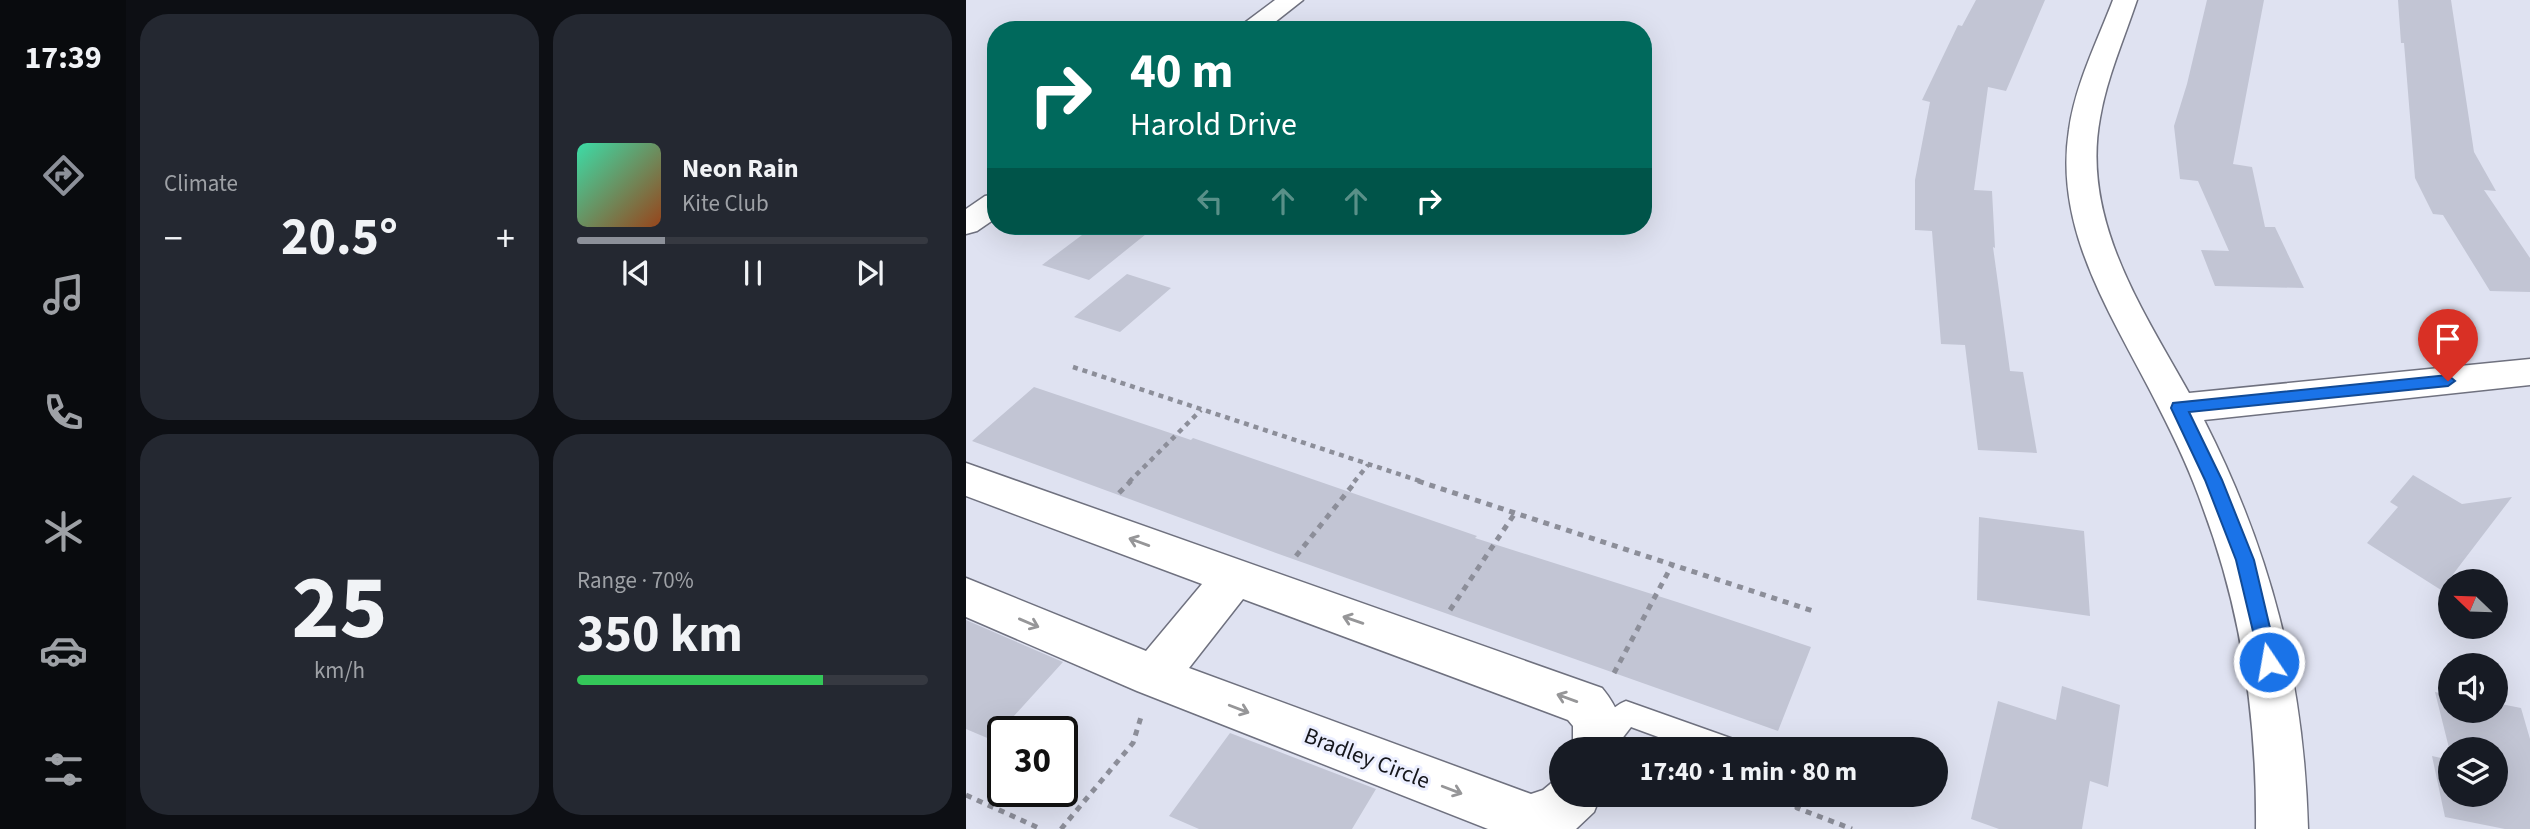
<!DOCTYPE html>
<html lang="en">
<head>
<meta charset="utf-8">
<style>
	:root { --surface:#171b24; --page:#242831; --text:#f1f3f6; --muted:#9ea1a6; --line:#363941; --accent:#8c9099 }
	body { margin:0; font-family:"Source Sans 3",sans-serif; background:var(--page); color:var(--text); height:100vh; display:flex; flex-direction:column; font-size:26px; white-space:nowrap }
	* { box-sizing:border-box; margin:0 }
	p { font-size:23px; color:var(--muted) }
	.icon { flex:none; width:38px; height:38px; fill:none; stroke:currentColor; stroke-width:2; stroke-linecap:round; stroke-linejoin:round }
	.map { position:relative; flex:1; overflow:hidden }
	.drawer { display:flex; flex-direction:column; gap:14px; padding:14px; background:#0d0f14; width:840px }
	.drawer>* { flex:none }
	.guide { position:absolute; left:21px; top:21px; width:665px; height:214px; border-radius:28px; box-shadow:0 7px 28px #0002; background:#00695c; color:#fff; overflow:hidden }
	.needle { width:46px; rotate:293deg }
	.controls { position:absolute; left:1472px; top:569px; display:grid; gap:14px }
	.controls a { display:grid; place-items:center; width:70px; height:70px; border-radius:50%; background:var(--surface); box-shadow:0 7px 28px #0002; font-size:35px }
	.speed { position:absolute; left:21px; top:716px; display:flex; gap:14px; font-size:35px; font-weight:700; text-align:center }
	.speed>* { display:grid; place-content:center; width:91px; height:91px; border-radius:50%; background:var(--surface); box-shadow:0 7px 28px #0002; line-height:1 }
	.speed .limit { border:4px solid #111; border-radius:10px; background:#fff; color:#111 }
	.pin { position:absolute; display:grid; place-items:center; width:60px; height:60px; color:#fff; margin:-72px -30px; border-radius:50% 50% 50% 0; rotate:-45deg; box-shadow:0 0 7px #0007 }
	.pin .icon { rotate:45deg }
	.me { position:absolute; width:77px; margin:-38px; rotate:348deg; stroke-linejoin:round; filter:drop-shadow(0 0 5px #0008) }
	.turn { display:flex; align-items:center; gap:24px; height:147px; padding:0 28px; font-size:32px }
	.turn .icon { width:91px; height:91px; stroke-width:2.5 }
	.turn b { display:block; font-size:49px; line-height:60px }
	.lanes { display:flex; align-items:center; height:66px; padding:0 28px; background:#0003; justify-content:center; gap:35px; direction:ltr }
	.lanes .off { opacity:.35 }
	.big { font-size:52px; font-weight:700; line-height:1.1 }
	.drawer .tile { flex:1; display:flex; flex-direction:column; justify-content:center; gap:10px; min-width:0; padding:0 24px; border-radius:28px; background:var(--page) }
	.drawer .dial { align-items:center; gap:0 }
	.dial b { font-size:91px; line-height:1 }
	.song { display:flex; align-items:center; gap:21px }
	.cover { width:84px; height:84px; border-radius:10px; background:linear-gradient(135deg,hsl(160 70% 55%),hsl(20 70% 35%)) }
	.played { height:7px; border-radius:4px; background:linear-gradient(90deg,var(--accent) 25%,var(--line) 25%) }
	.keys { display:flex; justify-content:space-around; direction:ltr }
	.heat { display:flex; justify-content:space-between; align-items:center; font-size:38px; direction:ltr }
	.charge { height:10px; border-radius:5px; background:linear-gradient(90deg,#34c759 70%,var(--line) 0) }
	.drawer .tiles { flex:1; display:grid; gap:14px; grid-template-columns:repeat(2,1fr) }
	.trip { position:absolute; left:583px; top:737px; width:399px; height:70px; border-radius:35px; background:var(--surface); box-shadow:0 7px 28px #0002; font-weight:700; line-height:70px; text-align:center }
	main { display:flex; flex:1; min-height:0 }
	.tab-bar { display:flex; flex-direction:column; width:126px; justify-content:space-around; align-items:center; background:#090b0e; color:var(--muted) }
	.tab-bar .icon { width:49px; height:49px }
	.tab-bar .active { color:var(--accent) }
	.tab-bar b { font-size:32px; color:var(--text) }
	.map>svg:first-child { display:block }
</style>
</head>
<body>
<main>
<nav class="tab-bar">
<b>17:39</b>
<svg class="icon active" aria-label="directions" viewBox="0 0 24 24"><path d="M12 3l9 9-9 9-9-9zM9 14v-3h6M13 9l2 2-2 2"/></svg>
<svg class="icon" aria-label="music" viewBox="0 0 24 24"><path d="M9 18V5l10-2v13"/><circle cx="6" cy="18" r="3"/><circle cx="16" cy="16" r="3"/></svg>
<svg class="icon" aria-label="phone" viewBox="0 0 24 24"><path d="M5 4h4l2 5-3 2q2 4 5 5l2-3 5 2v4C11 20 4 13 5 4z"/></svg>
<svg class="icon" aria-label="climate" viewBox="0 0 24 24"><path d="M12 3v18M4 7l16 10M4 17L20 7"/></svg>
<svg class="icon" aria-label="car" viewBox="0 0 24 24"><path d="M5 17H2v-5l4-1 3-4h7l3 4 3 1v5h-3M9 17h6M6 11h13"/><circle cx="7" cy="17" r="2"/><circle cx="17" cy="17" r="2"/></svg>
<svg class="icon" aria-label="filters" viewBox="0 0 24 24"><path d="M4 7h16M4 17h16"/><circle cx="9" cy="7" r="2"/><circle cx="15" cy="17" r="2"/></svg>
</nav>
<section class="drawer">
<div class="tiles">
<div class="tile"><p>Climate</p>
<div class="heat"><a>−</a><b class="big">20.5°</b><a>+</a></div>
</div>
<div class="tile">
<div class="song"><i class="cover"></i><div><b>Neon Rain</b><p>Kite Club</p></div></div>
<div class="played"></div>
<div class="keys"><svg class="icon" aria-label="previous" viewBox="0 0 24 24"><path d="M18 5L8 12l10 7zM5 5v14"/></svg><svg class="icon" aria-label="pause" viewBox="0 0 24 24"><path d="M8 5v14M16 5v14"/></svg><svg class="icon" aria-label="next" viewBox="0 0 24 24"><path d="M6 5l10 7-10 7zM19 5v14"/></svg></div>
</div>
<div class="tile dial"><b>25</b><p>km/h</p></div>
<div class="tile"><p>Range · 70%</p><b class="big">350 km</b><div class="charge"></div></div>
</div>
</section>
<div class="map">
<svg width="1564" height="829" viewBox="0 0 1564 829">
	<rect width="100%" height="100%" fill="#dfe2f1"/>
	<path fill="#c2c5d4" d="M1010,0H1079L1040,91L1022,87L1008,190L1026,191L1029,248L1027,247L1044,371L1057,372L1071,453L1012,450L999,345L975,344L966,231L949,230V180L964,102L956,100L992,25L996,26Z
		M1241,0H1298L1267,164L1286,167L1299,227H1309L1338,288L1249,286L1235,250L1263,251L1232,181L1214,179L1208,126L1221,84Z
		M1432,0H1485L1508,152L1530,191L1518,190L1564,258V292L1524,291L1477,215L1467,214L1449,178L1438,43H1435Z
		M128,226H190L123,280L76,265Z
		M161,274L205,288L154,332L108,317Z
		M68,387L225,440L227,438L511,536L509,538L711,602L845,647L812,731L310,553L6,441Z
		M1447,475L1496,504L1546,497L1475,590L1401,543L1432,507L1424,502Z
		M1013,517L1118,531L1124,616L1011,600Z
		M0,620L97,662L26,740L0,729Z
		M1096,686L1154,705L1142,787L1124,781L1116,829H1033L1005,819L1032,701L1090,720Z
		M1469,692L1484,695V710H1530V703L1555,708L1564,739V829H1539L1479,817L1466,756L1484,760V794H1530V749H1484V752Z
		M264,733L410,789L386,829H233L203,816Z"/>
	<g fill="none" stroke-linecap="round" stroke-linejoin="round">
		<defs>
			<path id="lane" d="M660,701L770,740L774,749H725L665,727L648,749H625L623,743C629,727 644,707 660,701Z"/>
			<path id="street" d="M309,0H337L299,30H269Z
				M1147,0H1171C1158,39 1141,77 1134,118C1115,219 1176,309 1223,393L1564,359V385L1238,420C1305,552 1338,680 1342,829H1290C1291,718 1276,612 1237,508C1225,473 1209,439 1192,406C1149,320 1087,232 1103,130C1109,85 1131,42 1147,0Z
				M30,194V218L11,231L0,234V209L19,196Z
				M0,463L636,688C654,710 655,721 657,749H607V726L602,720L277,599L223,668L565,794L577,790L595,775V794H635L628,812L610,829H522L171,691L0,617V578L180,651L236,584L0,496Z"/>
		</defs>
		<use href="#lane" stroke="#6f717f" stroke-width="3"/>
		<use href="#street" stroke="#6f717f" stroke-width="3"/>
		<path stroke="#8c8e99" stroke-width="4.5" stroke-dasharray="5 5" stroke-linecap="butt" d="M107,367L457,482
			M163,482L235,410
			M388,482L402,465"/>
		<path stroke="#8c8e99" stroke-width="5" stroke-dasharray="6 6" stroke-linecap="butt" d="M452,481L850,612
			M153,493L165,481
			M330,556L390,481
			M484,610L549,513
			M648,673L706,565
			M835,794L831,808L886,829
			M0,795L75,829
			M95,829L167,743L175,717"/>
		<use href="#lane" fill="#fff" fill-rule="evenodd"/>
		<use href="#street" fill="#fff" fill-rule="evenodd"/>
	</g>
	<defs><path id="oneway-shaft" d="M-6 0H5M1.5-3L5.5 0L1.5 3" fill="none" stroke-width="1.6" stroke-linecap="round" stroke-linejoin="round" transform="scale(1.75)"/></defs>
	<g stroke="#969698">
		<use href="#oneway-shaft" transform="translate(173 542) rotate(-160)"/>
		<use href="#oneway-shaft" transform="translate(387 620) rotate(-161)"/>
		<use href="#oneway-shaft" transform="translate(63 623) rotate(23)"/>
		<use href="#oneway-shaft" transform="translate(601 698) rotate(-160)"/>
		<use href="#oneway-shaft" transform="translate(273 709) rotate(21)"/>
		<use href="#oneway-shaft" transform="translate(486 790) rotate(21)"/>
	</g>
	<path fill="#1a73e8" stroke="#114b97" stroke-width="2" d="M1482,375L1489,381L1482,386L1223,412L1256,480L1288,560L1312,662L1309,669L1303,671L1296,669L1270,560L1239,480L1205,408L1207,403Z"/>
	<g text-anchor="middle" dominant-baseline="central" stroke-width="6" stroke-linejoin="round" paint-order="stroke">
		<g font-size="23" fill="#15161b" stroke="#ecefff">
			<text transform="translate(401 758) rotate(21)">Bradley Circle</text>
		</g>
	</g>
</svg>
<div class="controls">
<a><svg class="needle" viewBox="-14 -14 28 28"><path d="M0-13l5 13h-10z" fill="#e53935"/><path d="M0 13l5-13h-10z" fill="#9ea1a6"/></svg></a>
<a><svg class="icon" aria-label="sound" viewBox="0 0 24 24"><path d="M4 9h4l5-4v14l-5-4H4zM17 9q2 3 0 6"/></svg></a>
<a><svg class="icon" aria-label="layers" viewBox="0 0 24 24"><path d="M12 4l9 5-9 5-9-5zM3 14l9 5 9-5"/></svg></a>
</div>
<div class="speed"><div class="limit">30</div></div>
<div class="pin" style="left:1482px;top:381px;background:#d93025"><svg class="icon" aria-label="arrive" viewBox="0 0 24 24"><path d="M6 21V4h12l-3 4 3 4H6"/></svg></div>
<svg class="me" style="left:1303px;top:662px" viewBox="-20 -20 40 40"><circle r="17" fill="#1a73e8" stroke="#fff" stroke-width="3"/><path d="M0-11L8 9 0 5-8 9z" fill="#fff"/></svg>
<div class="trip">17:40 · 1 min · 80 m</div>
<div class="guide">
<div class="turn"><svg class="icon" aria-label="right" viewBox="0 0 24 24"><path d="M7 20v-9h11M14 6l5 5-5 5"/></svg><div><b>40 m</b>Harold Drive</div></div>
<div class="lanes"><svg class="icon off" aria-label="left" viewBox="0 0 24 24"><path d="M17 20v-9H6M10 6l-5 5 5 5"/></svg><svg class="icon off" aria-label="ahead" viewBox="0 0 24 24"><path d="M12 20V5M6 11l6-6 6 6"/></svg><svg class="icon off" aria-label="ahead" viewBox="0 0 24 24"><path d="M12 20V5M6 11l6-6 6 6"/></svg><svg class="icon" aria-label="right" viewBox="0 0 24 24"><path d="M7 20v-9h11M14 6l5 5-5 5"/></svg></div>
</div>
</div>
</main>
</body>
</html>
